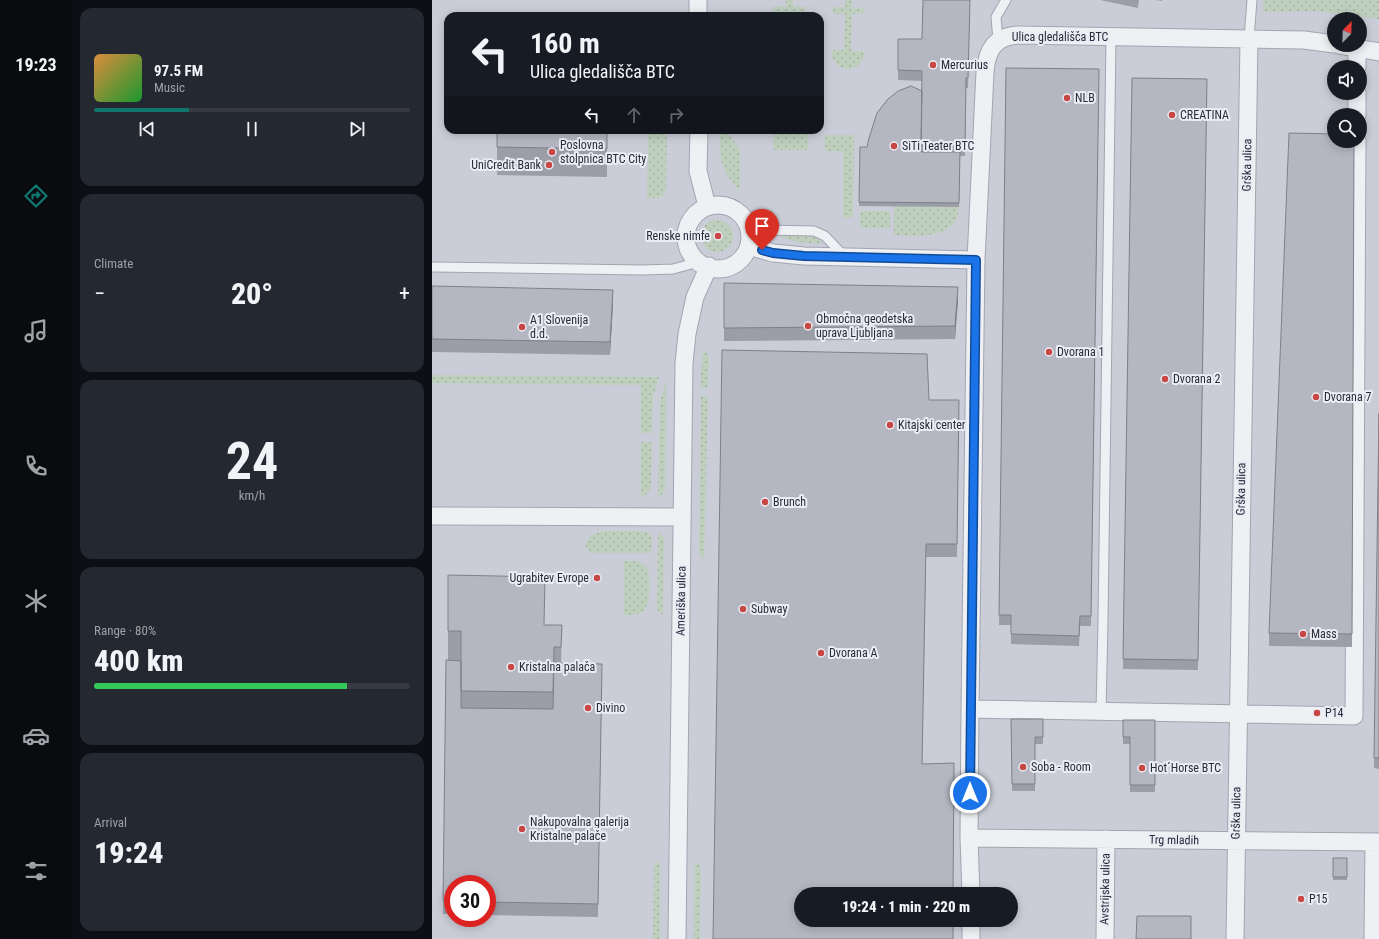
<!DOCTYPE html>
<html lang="en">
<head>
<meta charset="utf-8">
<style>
	:root { --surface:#171b24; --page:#242831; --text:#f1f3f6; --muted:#9ea1a6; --line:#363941; --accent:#0f766e }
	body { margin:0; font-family:"Roboto Condensed",sans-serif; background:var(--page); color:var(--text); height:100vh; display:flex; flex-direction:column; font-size:15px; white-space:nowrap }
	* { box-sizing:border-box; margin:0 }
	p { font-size:13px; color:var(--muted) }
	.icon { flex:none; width:22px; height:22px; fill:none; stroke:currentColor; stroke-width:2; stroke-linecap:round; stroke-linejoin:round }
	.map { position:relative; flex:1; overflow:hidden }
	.sheet { display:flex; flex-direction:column; gap:8px; padding:8px; background:#0d0f14; width:360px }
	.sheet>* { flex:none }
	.hud { position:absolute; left:12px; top:12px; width:380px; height:122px; border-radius:12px; box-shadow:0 2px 10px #0003; background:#171b24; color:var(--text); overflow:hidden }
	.needle { width:26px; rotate:23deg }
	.buttons { position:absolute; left:895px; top:12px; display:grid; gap:8px }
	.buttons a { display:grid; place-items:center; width:40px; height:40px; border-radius:50%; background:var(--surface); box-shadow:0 2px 10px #0003; font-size:20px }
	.speed { position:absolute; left:12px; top:875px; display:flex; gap:8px; font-size:20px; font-weight:700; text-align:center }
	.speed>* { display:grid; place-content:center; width:52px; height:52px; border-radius:50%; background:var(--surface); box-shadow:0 2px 10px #0003; line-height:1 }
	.speed .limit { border:6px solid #d22; background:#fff; color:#111 }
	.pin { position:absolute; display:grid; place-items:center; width:34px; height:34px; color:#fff; margin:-41px -17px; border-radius:50% 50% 50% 0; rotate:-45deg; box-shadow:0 0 4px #0007 }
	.pin .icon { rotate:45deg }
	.me { position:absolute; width:44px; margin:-22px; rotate:0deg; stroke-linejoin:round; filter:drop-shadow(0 0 3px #0008) }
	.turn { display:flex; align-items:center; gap:14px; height:84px; padding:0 20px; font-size:18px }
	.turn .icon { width:52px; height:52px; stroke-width:2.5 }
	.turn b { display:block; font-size:28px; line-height:34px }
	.lanes { display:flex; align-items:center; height:38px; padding:0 20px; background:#0003; justify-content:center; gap:20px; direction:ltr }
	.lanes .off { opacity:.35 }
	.big { font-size:30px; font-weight:800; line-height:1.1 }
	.sheet .widget { flex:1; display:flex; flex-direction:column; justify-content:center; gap:6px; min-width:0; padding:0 14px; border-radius:12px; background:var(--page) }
	.sheet .dial { align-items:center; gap:0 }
	.dial b { font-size:52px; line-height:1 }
	.song { display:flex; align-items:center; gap:12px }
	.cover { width:48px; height:48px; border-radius:6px; background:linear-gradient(135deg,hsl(30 70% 55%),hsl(130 70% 35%)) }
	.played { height:4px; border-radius:2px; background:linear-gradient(90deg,var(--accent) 30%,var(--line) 30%) }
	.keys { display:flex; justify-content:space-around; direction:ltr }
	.heat { display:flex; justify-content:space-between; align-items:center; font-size:22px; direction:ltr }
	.charge { height:6px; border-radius:3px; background:linear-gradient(90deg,#34c759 80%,var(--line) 0) }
	.trip { position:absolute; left:362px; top:887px; width:224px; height:40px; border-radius:20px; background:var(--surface); box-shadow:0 2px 10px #0003; font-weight:800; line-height:40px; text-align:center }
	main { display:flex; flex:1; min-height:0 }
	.tab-bar { display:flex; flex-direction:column; width:72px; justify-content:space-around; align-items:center; background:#090b0e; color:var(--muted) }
	.tab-bar .icon { width:28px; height:28px }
	.tab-bar .current { color:var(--accent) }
	.tab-bar b { font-size:18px; color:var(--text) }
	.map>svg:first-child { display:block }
</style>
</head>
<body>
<main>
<nav class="tab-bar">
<b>19:23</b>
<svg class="icon current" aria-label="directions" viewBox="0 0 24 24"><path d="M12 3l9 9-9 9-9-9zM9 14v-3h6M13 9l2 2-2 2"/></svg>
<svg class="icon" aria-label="music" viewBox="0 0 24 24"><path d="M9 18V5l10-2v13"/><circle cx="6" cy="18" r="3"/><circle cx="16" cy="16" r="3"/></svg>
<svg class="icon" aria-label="phone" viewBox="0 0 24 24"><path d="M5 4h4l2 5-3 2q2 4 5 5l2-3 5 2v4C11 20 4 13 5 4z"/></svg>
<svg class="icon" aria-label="climate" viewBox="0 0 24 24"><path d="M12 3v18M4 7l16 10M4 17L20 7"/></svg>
<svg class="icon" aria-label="car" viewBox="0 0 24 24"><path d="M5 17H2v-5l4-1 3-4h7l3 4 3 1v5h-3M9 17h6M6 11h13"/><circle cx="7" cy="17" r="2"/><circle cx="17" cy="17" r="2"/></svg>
<svg class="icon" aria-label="filters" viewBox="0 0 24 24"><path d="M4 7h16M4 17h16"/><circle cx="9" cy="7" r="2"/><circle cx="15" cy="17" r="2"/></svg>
</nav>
<section class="sheet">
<div class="widget">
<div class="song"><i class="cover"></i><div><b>97.5 FM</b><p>Music</p></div></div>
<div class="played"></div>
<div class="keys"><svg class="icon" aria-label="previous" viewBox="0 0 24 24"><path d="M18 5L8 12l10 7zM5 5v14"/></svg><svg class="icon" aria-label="pause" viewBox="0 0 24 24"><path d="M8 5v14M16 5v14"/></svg><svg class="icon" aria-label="next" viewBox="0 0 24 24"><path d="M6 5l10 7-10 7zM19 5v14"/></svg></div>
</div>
<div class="widget"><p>Climate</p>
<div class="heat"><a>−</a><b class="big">20°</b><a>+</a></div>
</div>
<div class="widget dial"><b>24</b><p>km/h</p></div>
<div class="widget"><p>Range · 80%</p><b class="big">400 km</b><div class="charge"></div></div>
<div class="widget"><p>Arrival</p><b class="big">19:24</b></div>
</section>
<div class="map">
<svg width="947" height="939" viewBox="0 0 947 939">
	<defs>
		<pattern id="grass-dots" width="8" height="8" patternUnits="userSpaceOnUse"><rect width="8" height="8" fill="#bfcfbe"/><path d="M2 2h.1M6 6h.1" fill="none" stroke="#a4b2a4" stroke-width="1.8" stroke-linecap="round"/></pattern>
	</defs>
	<rect width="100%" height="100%" fill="#dcdee6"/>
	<path fill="#cacdd7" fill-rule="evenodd" d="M0,0H947V939H0ZM16,16H388V130H16ZM902,19H928V45H902ZM902,67H928V93H902ZM902,115H928V141H902ZM21,884H55V918H21ZM369,894H579V920H369Z"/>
	<path fill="url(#grass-dots)" d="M354,0H361V6L373,7L374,12L371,13H361V16H354V13H342L340,11L341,8L343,6L354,7Z
		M413,0H420V7L431,8L433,10L432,13L420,14L419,51H431L433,54C425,75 408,74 399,55L401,50H412L413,14H402L400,10L402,7H413Z
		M831,0H947V19L884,11L831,12Z
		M216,130H235L234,189L232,195L227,198H215Z
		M288,133H296L308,150V191C288,169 288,162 288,133Z
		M342,134H376V150H341Z
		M393,135H422L421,217L411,218V151H393Z
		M462,206L527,207C526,240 486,236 462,235Z
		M428,211H458V228H428Z
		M269 236a16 16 0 1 1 32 0a16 16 0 1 1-32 0Z
		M346,236C358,236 379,233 389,241L388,244L365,242Z
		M271,352H274L277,357L276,388H269V372Z
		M0,375L227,377L221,397L220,433H209V385L0,383Z
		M234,381L233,492L226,498L228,402Z
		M269,396H276L272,559L267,554Z
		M209,442H220L219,486C217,492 215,495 209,497Z
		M173,531H212C221,533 222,544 218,552L215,553H159L153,547C155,536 162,533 173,531Z
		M226,532L232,538L231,614C227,614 226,612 225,608Z
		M192,561H206L216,568C218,582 219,599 212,612L200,615H192Z
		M228,862V939H221L222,866L224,863Z
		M263,862L269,866L268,939H262Z"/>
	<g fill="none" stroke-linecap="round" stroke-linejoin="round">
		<defs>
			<path id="lane" d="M817,39L820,0
				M566,41L564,17L574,0
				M317,229L332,230L382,231L393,236L412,256
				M0,267L211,270L241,269L267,262
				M669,711L671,621L679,37"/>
			<path id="street" d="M266,0V16
				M907,45L947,52
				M925,67V48
				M925,115V93
				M267,130L266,171L275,206
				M254 237a32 32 0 1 1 64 0a32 32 0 1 1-64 0Z
				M317,246L341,253L372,256L544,260
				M0,516L250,517
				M538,709L922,716L925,141
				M537,838L947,842
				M539,894L537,838L538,709L544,260L553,72C555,50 562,37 586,35L817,39L872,40L902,44
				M245,939L252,363L255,334L263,297L277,266
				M539,939V920
				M673,939L674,839
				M803,939L817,39
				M941,939L942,842"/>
		</defs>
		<use href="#lane" stroke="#a2a5af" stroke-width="11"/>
		<use href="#street" stroke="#a2a5af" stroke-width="19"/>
		<use href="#lane" stroke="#eff0f4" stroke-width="9"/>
		<use href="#street" stroke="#eff0f4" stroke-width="17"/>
	</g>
	<path fill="#9b9da7" d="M538,0L536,88H534L533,156H528L527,207L427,206L428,147H435L490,91V81L466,80V39H490Z
		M668,0H707L706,8Z
		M723,0H730V1Z
		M574,68L667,69L659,626H648L647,646L579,644V625H567Z
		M700,78L775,79L766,670L691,669Z
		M65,130H175V177L65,175Z
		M922,141L920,647L837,646V633Z
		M0,286L181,303L178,355L0,352Z
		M526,300L523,339L292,341V328Z
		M497,400H527L525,557H494L490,764L281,939Z
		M947,413V769L942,768Z
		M16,575L112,625H130L129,664H170L166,917L55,915V884H21V914H11L14,660H16Z
		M579,719H611V744H603V791H580Z
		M691,720H723V792H698V744H691Z
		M901,858H915V880H901Z"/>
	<path fill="#7e8088" d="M526,287V300L523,339V326Z
		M181,290V303L178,355V342Z"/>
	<path fill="#b4b7c2" stroke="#7e8088" d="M491,0H538L536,78H534L533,146L489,145L490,71L466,70V39H490Z
		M574,68L667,69L659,616H648L647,636L579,634V615H567Z
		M700,78L775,79L766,660L691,659Z
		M479,86L490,91L489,152H528L527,203L427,202L428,147H435L437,138L445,113L456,99L466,91Z
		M65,130H175V149L65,147Z
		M857,133L902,134V141H922L920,634L837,633Z
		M292,283L526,287L523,326L292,328Z
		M0,286L181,290L178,342L0,339Z
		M290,350L495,354L497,400H527L525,544H494L490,764L522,763L521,894H369V920H521V939H281Z
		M947,413V758H942Z
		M16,575L113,577L112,625H130L129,647H122L121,692L29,691V631H16Z
		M14,660L29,661V708L121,709L122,663L170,664L166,904L55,902V884H21V901H11Z
		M579,719H611V737H603V784H580Z
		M691,720H723V785H698V737H691Z
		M901,858H915V877H901Z
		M705,916H759V939H704Z"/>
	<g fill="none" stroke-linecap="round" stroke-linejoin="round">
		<defs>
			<path id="route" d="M330,250L341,253L372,256L544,260L538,793"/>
		</defs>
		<use href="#route" stroke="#114b97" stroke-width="10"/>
		<use href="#route" stroke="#1a73e8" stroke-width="7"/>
	</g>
	<g fill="#c84644" stroke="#ebedf4" stroke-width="1.5">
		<circle cx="501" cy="65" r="4"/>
		<circle cx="635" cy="98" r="4"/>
		<circle cx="740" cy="115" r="4"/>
		<circle cx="462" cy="146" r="4"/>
		<circle cx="120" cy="152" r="4"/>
		<circle cx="117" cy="165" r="4"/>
		<circle cx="286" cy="236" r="4"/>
		<circle cx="376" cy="326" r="4"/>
		<circle cx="90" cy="327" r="4"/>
		<circle cx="617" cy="352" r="4"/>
		<circle cx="733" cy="379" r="4"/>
		<circle cx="884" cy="397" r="4"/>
		<circle cx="458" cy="425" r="4"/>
		<circle cx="333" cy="502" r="4"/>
		<circle cx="165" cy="578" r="4"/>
		<circle cx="311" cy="609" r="4"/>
		<circle cx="871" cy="634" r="4"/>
		<circle cx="389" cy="653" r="4"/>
		<circle cx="79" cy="667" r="4"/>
		<circle cx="156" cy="708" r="4"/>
		<circle cx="885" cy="713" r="4"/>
		<circle cx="591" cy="767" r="4"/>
		<circle cx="710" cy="768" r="4"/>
		<circle cx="90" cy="829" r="4"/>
		<circle cx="869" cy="899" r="4"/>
	</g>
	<g text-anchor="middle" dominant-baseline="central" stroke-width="4" stroke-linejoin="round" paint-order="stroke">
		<g font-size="12" fill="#272b3b" stroke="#ebedf4">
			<text x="628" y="37">Ulica gledališča BTC</text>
			<text transform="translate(815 165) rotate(-89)">Grška ulica</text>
			<text transform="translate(809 489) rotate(-89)">Grška ulica</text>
			<text transform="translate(249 601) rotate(-89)">Ameriška ulica</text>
			<text transform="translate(804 813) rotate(-89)">Grška ulica</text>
			<text transform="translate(742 840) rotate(1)">Trg mladih</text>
			<text transform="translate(673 889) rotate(-89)">Avstrijska ulica</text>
		</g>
		<g font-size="12" fill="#272b3b" stroke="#ebedf4" text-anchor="start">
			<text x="509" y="65">Mercurius</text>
			<text x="643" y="98">NLB</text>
			<text x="748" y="115">CREATINA</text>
			<text x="128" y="145">Poslovna<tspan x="128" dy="14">stolpnica BTC City</tspan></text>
			<text x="470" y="146">SiTi Teater BTC</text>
			<text x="109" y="165" text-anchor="end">UniCredit Bank</text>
			<text x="278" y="236" text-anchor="end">Renske nimfe</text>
			<text x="384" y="319">Območna geodetska<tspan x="384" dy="14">uprava Ljubljana</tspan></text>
			<text x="98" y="320">A1 Slovenija<tspan x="98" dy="14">d.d.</tspan></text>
			<text x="625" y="352">Dvorana 1</text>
			<text x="741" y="379">Dvorana 2</text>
			<text x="892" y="397">Dvorana 7</text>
			<text x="466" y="425">Kitajski center</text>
			<text x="341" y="502">Brunch</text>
			<text x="157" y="578" text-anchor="end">Ugrabitev Evrope</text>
			<text x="319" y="609">Subway</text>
			<text x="879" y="634">Mass</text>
			<text x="397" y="653">Dvorana A</text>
			<text x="87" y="667">Kristalna palača</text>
			<text x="164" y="708">Divino</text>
			<text x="893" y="713">P14</text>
			<text x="599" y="767">Soba - Room</text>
			<text x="718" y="768">Hot´Horse BTC</text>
			<text x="98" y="822">Nakupovalna galerija<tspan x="98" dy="14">Kristalne palače</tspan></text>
			<text x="877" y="899">P15</text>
		</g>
	</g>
</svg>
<div class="buttons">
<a><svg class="needle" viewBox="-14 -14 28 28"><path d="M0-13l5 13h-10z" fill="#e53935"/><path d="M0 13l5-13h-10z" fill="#9ea1a6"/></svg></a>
<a><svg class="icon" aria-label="sound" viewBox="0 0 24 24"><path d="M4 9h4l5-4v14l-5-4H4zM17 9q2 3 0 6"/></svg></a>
<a><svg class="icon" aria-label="search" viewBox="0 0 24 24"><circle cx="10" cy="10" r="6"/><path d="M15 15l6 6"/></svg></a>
</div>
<div class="speed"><div class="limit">30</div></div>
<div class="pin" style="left:330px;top:250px;background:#d93025"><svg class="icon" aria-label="arrive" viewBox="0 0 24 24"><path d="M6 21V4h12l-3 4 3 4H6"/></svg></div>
<svg class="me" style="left:538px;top:793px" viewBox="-20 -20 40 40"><circle r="17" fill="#1a73e8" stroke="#fff" stroke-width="3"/><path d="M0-11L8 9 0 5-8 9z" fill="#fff"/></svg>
<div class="trip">19:24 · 1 min · 220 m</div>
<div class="hud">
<div class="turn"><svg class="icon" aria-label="left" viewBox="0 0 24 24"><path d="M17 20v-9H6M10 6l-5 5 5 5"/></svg><div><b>160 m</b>Ulica gledališča BTC</div></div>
<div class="lanes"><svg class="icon" aria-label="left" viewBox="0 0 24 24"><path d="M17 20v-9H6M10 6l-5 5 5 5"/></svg><svg class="icon off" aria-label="ahead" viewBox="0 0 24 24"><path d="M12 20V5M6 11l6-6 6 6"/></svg><svg class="icon off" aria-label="right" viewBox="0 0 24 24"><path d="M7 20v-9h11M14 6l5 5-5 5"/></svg></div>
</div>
</div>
</main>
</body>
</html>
